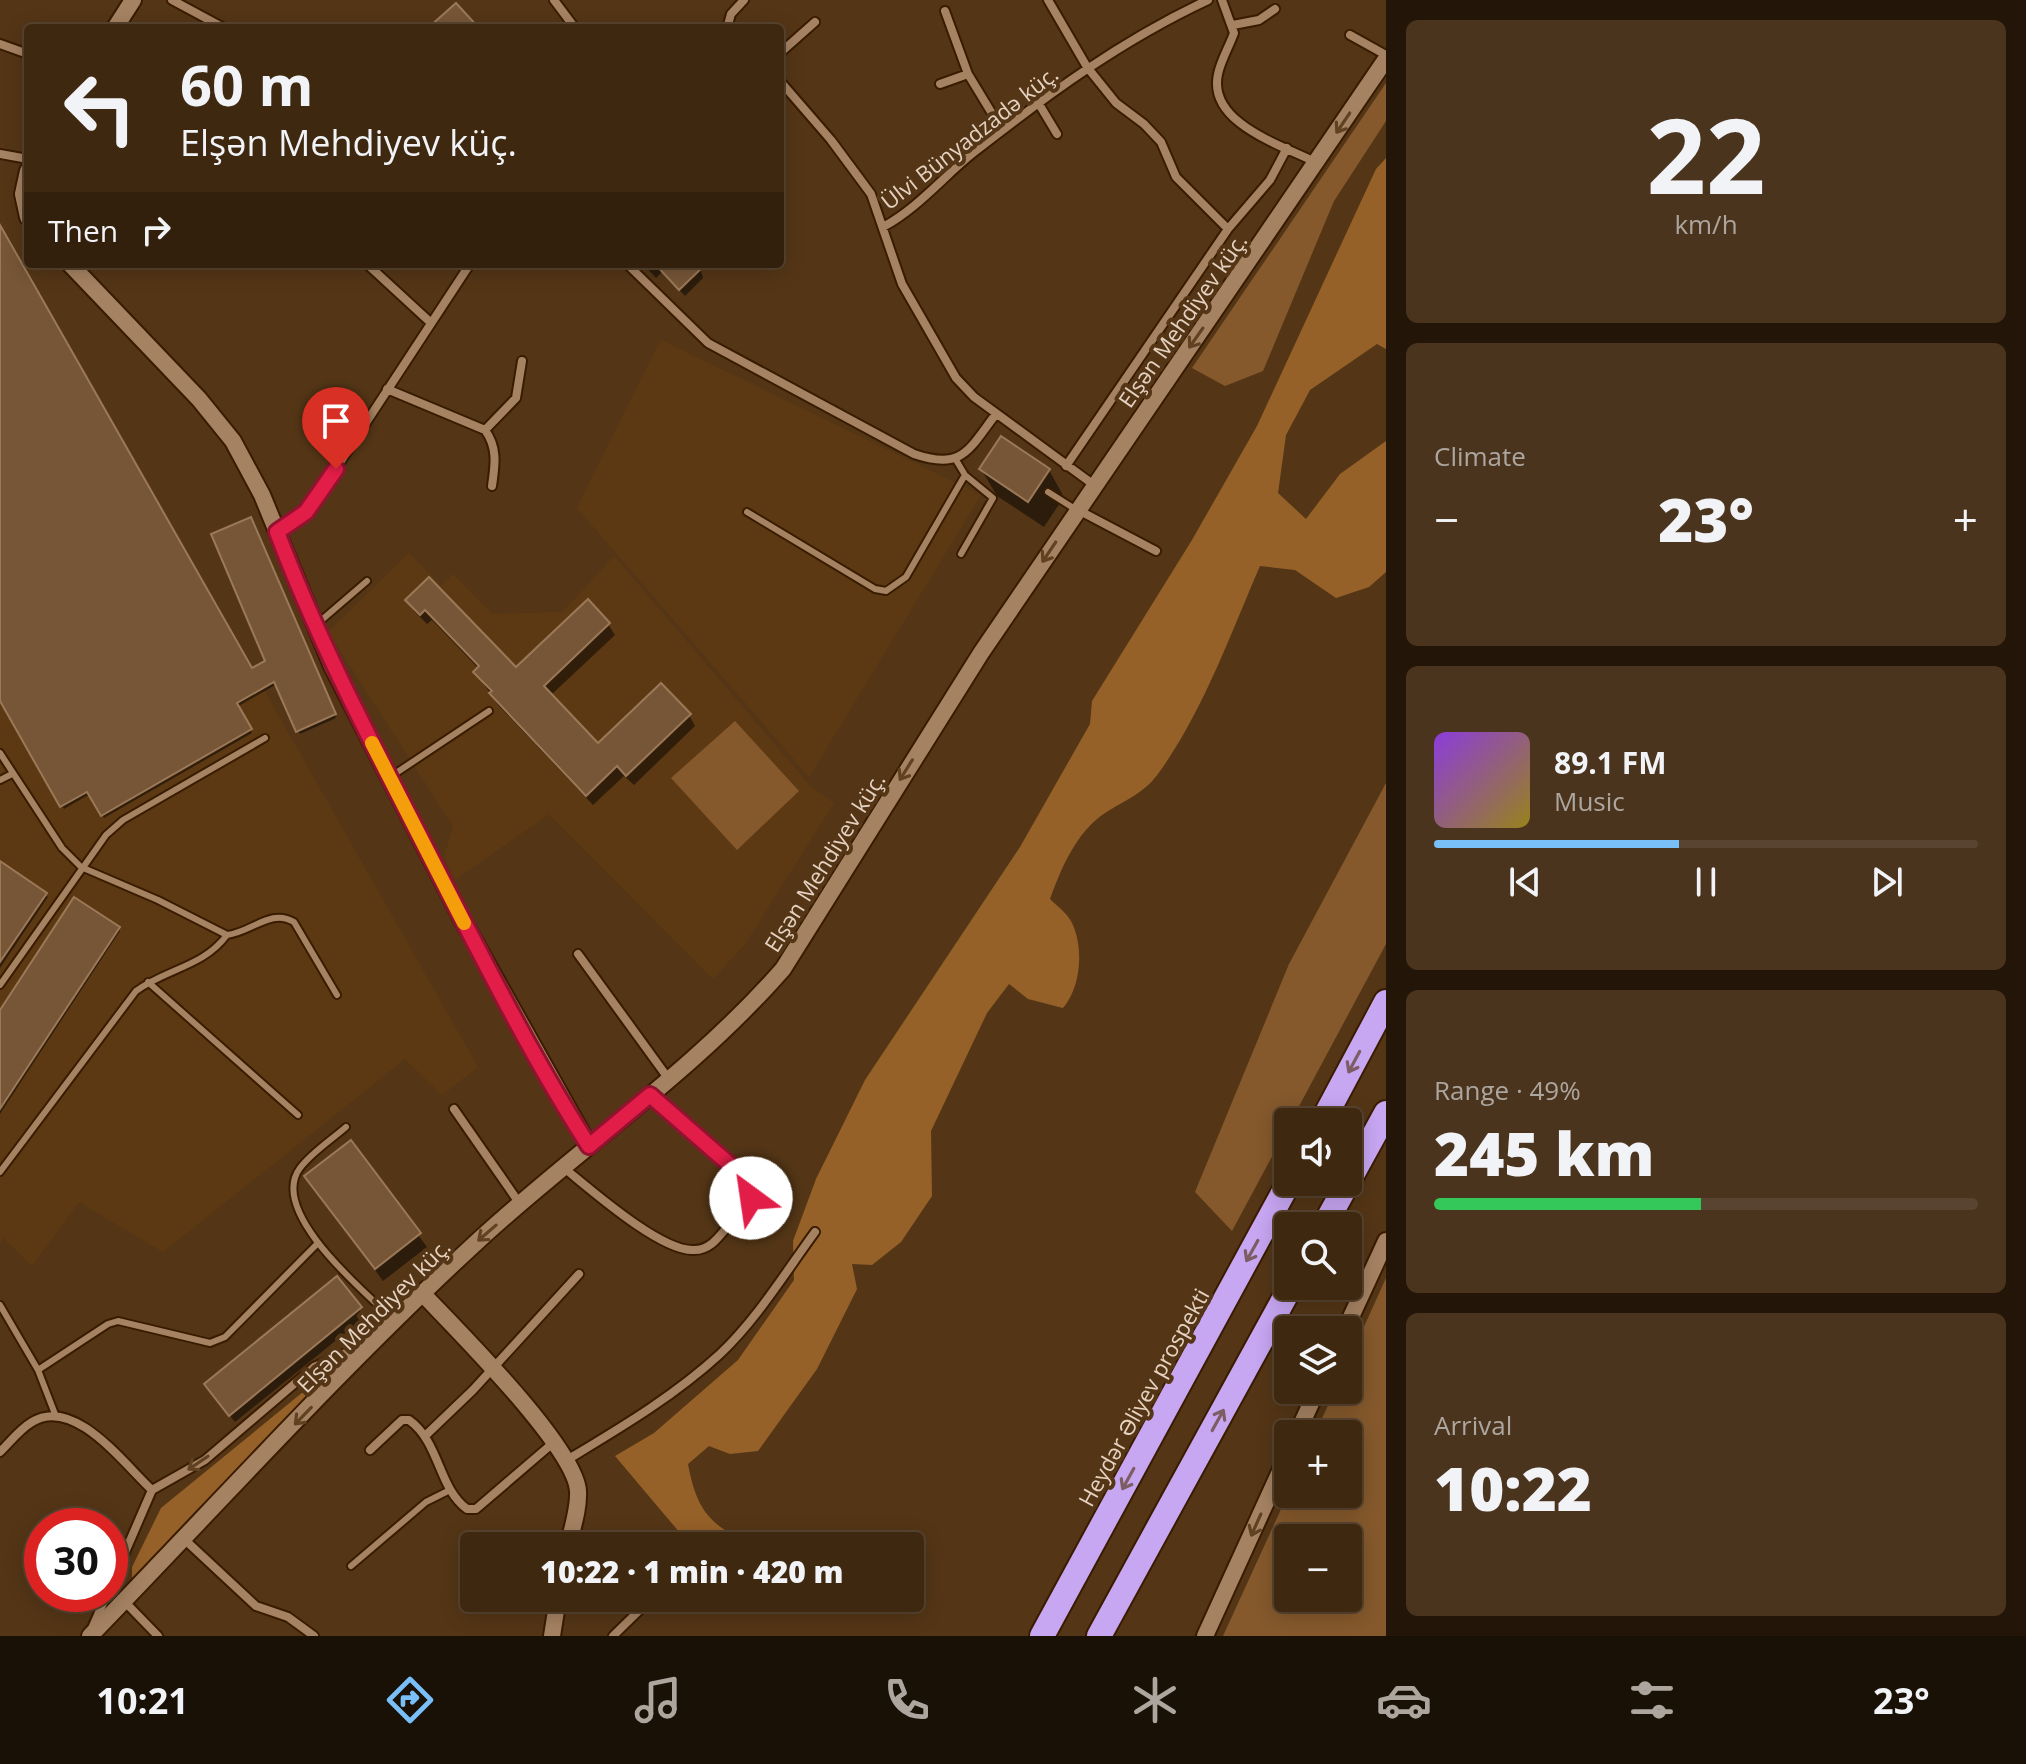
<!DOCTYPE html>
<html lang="en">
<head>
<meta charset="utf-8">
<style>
	:root { --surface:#3f2810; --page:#4a341e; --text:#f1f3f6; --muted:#ada69f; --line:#584430; --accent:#79bff8 }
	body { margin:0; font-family:"Open Sans",sans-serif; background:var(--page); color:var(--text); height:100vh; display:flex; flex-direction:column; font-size:30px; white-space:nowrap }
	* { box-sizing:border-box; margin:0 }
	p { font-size:26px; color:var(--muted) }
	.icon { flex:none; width:44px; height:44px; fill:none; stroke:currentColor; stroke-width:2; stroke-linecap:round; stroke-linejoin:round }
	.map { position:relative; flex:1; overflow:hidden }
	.panel { display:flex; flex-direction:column; gap:20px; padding:20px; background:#231609; width:640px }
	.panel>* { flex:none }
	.guide { position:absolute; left:24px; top:24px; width:760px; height:244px; border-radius:8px; box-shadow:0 4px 20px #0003,0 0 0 2px var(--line); background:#3f2810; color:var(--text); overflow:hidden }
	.buttons { position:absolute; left:1274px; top:1108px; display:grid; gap:16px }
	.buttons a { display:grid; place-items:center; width:88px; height:88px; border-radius:8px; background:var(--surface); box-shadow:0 4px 20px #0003,0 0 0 2px var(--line); font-size:40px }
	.speed { position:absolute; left:24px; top:1508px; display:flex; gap:16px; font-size:40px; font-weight:700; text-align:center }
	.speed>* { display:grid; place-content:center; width:104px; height:104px; border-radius:50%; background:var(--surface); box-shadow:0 4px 20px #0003,0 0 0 2px var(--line); line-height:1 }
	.speed .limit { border:12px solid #d22; background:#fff; color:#111 }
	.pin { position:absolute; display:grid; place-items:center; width:68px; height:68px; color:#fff; margin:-82px -34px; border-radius:50% 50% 50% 0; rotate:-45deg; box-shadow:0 0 8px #0007 }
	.pin .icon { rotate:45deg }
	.me { position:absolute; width:88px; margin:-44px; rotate:329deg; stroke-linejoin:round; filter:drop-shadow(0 0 6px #0008) }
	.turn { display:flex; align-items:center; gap:28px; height:168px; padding:0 24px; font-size:36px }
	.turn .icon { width:104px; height:104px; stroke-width:2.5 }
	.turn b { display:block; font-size:56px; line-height:68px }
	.then { display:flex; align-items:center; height:76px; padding:0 24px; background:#0003; gap:16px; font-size:30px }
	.big { font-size:60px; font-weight:800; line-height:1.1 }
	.panel .widget { flex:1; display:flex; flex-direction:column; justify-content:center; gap:12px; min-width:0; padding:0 28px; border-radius:12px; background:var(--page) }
	.panel .dial { align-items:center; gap:0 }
	.dial b { font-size:104px; line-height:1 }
	.song { display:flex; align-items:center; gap:24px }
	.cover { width:96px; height:96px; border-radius:12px; background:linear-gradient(135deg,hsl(270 70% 55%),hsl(50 70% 35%)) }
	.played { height:8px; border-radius:4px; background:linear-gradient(90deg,var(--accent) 45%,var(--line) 45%) }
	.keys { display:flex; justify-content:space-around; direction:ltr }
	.heat { display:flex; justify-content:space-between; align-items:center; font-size:44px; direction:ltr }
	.charge { height:12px; border-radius:6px; background:linear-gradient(90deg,#34c759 49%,var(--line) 0) }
	.trip { position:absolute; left:460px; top:1532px; width:464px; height:80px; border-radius:8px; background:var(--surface); box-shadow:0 4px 20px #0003,0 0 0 2px var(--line); font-weight:800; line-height:80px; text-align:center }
	.menu { display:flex; height:128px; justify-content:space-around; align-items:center; background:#191006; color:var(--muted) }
	.menu .icon { width:56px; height:56px }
	.menu .active { color:var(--accent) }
	.menu b { font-size:36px; color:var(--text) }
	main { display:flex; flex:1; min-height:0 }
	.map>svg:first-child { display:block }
</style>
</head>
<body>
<main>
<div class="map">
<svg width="1386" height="1636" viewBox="0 0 1386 1636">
	<rect width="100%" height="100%" fill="#543616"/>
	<path fill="#5d3913" d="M0,225L478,1067L442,1095L405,1059L163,1252L79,1202L32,1266L4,1238L0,1242Z
		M661,340L981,495L809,777L577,508Z
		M409,553L441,586L453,574L492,614L563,612L614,556L810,786L834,803L745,944L713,979L549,814L455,880L444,857L453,826L328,632Z"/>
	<path fill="#85592c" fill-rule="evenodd" d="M1386,83V121L1334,201L1263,371L1225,386L1192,368Z
		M735,721L799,791L737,850L671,778Z
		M1386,783V944L1232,1231L1195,1192L1289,964Z
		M1386,1278V1636H1223L1288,1494H1348V1434H1315L1335,1390H1348V1362ZM1288,1538H1348V1598H1288Z"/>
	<path fill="#966129" d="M1386,158V349L1377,344L1310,390L1286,435L1278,493L1306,519L1340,474L1386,441V572L1369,587L1336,598L1295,570L1260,566C1230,635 1203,712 1158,774C1143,794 1125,800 1105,813C1076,832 1061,869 1050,899C1057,906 1068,914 1072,923C1084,948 1081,987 1063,1008L1028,999L1009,984L987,1013L931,1131L932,1196L901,1242L872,1265L852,1264L857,1289L817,1369L758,1451L730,1454L709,1446L688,1464C697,1513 712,1527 756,1546H691L615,1456L654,1433L738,1360L794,1280L793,1241L816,1179L865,1080L1020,847L1090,724L1092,701L1192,540L1257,426L1376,169Z
		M325,1374L327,1377L132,1581V1567L161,1508Z"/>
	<path fill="#0007" d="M0,239L252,670L268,662L252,523L336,718L300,734L277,684L237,707L252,733L104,818L90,794L64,809L0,697Z
		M643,264H699L703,278L685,296L662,272L656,278Z
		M981,469L1049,470L1064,497L1044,527L997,496Z
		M429,579L516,670L608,624L615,635L550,696L598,746L689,715L695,726L634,785L624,776L593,805L498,705L476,672L479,669L432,620L427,624L414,611L407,600Z
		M0,863L48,897L0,968Z
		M118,928L120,931L0,1114V1014Z
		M351,1143L427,1247L383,1281L307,1177Z
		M336,1279L365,1317L235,1422L212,1393Z"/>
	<path fill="#775637" stroke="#9b7958" stroke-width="2" d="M456,3L479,28H428Z
		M0,225L252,668L265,661L211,534L251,517L336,714L296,732L274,682L237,703L252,729L101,816L87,792L60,807L0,701Z
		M655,264H706L679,290Z
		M1001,436L1050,469L1028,502L979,469Z
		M429,577L516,667L588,599L610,623L544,686L598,743L661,683L691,714L626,776L617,766L586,796L489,693L492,691L473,672L479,666L425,610L420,615L405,600Z
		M0,861L47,893L0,962Z
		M74,897L120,927L0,1109V1010Z
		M351,1140L421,1233L375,1269L304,1176Z
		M337,1276L362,1307L229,1416L204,1384Z"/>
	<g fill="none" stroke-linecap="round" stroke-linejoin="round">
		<defs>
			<path id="lane" d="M956,460L965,475L993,498L961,554
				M1048,492L1075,509
				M747,512L875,589L886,591L906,577L965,475
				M317,624L367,581
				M0,753L62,848L81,867L158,900L227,935
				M390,777L489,711
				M0,780L12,774
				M148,982L298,1115
				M0,985L106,835L123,820L265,738
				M346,1127C331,1140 311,1153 300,1168C267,1212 367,1294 394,1320
				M0,1172L136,991C168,968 203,967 227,935C252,932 271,908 294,922L337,995
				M0,1305L38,1370L55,1414
				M38,1370L108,1324L118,1321L210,1343L225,1337L317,1244
				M351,1566L426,1502L450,1490"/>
			<path id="street" d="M172,0L224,28
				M554,0L575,28
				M1048,0L1087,67L1116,103L1144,124L1161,142L1176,177L1228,229
				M1222,0L1234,33C1229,47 1221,60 1218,74C1207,124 1285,146 1317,163
				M945,11L968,74L1002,130
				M1233,25L1259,20L1275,9
				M727,28L731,14L744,0
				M1350,35L1386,55
				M0,44L28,54
				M780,53L815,22
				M780,81L831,140L871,194L902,284L956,378L974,397L1094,485
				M940,84L968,74
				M1039,104L1057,134
				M0,154L28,159
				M883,227C917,209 943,177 973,153C1047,95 1122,40 1208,0
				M367,264L430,322
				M627,264L708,343L914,454C963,471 969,449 996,414
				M387,389L485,430C498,448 495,465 492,486
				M485,430L516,398L522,361
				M1066,466L1228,229L1270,180L1287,148
				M1078,510L1156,551
				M277,532L298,520L318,496L470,264
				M578,954L668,1078
				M454,1109L520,1204
				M564,1168C590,1189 661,1252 694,1250C710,1250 719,1237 728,1226C741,1212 750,1203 752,1184L650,1095
				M425,1436L473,1390L579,1274
				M370,1450L402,1420H409C440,1442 438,1488 467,1509H476L553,1443
				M0,1452C10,1442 20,1429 32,1422C74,1396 123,1463 152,1490
				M567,1460C620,1428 673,1397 720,1354C757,1319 785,1273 815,1232
				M184,1539L256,1606L288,1617L314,1636
				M110,1587L152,1490L205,1460L314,1367L364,1345
				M124,1601L158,1636
				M93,1626L107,1594
				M613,1636L652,1598"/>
			<path id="secondary" d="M115,28L133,0
				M28,171L23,194L28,217
				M70,264L199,399L233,441L262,495L332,666L463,921L589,1146
				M422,1293C456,1329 575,1447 578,1491C579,1509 572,1529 568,1546
				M1345,1330L1386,1241
				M1297,1434L1317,1390
				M90,1636C219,1503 344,1364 480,1239C579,1148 694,1071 783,969L981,653L1386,59
				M552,1636L558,1598
				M1205,1636L1288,1454"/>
			<path id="highway" d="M1322,1122L1386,1002
				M1324,1226L1386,1113
				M1042,1636L1289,1182
				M1099,1636L1291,1286"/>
		</defs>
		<use href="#lane" stroke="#391c00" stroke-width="10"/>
		<use href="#street" stroke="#391c00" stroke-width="12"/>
		<use href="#secondary" stroke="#391c00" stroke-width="20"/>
		<use href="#highway" stroke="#391c00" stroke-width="28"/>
		<use href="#lane" stroke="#a58262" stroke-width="6"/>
		<use href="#street" stroke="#a58262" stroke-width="8"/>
		<use href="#secondary" stroke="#a58262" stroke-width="16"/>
		<use href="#highway" stroke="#c7a6f2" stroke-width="24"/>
	</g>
	<defs><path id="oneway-shaft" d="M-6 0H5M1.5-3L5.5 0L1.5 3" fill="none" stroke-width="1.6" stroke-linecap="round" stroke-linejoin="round" transform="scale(2)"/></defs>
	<g stroke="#604121">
		<use href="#oneway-shaft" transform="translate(1343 123) rotate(124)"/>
		<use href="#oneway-shaft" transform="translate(1196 338) rotate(125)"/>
		<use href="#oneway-shaft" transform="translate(1049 552) rotate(124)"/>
		<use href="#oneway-shaft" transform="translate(906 770) rotate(122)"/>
		<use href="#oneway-shaft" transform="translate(487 1233) rotate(139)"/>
		<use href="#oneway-shaft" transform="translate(303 1416) rotate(134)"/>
		<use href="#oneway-shaft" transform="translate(198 1463) rotate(146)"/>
		<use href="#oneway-shaft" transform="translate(1256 1525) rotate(114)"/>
	</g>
	<g stroke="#7c5d63">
		<use href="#oneway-shaft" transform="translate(1354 1062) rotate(118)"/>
		<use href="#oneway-shaft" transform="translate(1252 1251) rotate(119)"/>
		<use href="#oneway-shaft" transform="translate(1218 1420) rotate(-61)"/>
		<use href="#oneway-shaft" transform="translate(1128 1479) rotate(119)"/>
	</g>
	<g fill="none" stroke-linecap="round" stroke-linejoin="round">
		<defs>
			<path id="route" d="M336,469L306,512L277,532C318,641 372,743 425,846C477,947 528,1051 589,1146L650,1095L752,1184L751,1198"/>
		</defs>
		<use href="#route" stroke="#92132f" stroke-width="20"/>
		<use href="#route" stroke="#e11d48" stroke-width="14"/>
		<path stroke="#f59e0b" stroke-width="14" d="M372,743L464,923"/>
	</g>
	<g text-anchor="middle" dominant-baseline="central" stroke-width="8" stroke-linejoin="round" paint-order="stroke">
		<g font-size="22" fill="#e5d2c1" stroke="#543616">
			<text transform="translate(969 137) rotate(-38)">Ülvi Bünyadzadə küç.</text>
			<text transform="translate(1182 320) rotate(-55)">Elşən Mehdiyev küç.</text>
			<text transform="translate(824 862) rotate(-58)">Elşən Mehdiyev küç.</text>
			<text transform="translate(373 1315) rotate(-45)">Elşən Mehdiyev küç.</text>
			<text transform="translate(1143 1397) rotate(-61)">Heydər Əliyev prospekti</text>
		</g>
	</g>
</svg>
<div class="buttons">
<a><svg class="icon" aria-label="sound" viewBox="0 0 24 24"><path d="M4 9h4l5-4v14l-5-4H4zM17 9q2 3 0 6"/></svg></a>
<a><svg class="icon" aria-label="search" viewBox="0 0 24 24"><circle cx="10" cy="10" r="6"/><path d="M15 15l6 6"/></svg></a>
<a><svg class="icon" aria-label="layers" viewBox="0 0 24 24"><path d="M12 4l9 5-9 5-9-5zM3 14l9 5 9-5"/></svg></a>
<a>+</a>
<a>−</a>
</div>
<div class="speed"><div class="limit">30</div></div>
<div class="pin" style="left:336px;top:469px;background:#d93025"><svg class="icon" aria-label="arrive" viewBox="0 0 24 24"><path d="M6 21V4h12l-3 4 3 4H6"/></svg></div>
<svg class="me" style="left:751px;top:1198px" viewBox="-20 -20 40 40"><circle r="19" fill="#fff"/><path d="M0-13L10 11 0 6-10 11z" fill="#e11d48"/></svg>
<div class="trip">10:22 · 1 min · 420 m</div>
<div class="guide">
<div class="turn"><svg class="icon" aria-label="left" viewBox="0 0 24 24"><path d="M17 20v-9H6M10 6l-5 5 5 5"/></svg><div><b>60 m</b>Elşən Mehdiyev küç.</div></div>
<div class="then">Then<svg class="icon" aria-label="right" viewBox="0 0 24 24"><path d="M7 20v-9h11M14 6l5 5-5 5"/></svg></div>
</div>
</div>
<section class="panel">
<div class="widget dial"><b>22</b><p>km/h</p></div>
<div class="widget"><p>Climate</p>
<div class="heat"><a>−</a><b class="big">23°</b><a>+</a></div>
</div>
<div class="widget">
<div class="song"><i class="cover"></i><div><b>89.1 FM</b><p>Music</p></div></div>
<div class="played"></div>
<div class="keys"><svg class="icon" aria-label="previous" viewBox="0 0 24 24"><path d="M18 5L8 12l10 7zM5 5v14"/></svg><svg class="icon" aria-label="pause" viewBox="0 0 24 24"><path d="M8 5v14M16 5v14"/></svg><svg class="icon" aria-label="next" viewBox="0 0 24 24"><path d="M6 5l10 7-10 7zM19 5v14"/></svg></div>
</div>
<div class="widget"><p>Range · 49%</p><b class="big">245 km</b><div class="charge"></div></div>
<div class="widget"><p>Arrival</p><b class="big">10:22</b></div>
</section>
</main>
<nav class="menu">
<b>10:21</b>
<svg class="icon active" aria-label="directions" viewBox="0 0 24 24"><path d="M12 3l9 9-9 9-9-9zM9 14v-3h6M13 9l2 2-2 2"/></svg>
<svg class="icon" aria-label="music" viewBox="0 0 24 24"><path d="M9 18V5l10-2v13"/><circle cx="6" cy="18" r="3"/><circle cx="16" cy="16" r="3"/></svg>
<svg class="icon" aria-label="phone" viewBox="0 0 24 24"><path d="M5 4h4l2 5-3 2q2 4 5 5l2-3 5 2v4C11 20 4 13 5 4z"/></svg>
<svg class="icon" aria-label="climate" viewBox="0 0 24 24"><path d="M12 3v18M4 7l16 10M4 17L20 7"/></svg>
<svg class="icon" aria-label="car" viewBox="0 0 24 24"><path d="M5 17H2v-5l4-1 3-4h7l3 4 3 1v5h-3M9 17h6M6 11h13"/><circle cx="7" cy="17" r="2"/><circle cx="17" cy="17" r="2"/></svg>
<svg class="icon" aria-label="filters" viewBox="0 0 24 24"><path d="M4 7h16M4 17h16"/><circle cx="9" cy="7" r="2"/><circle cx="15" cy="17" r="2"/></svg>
<b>23°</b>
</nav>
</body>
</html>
